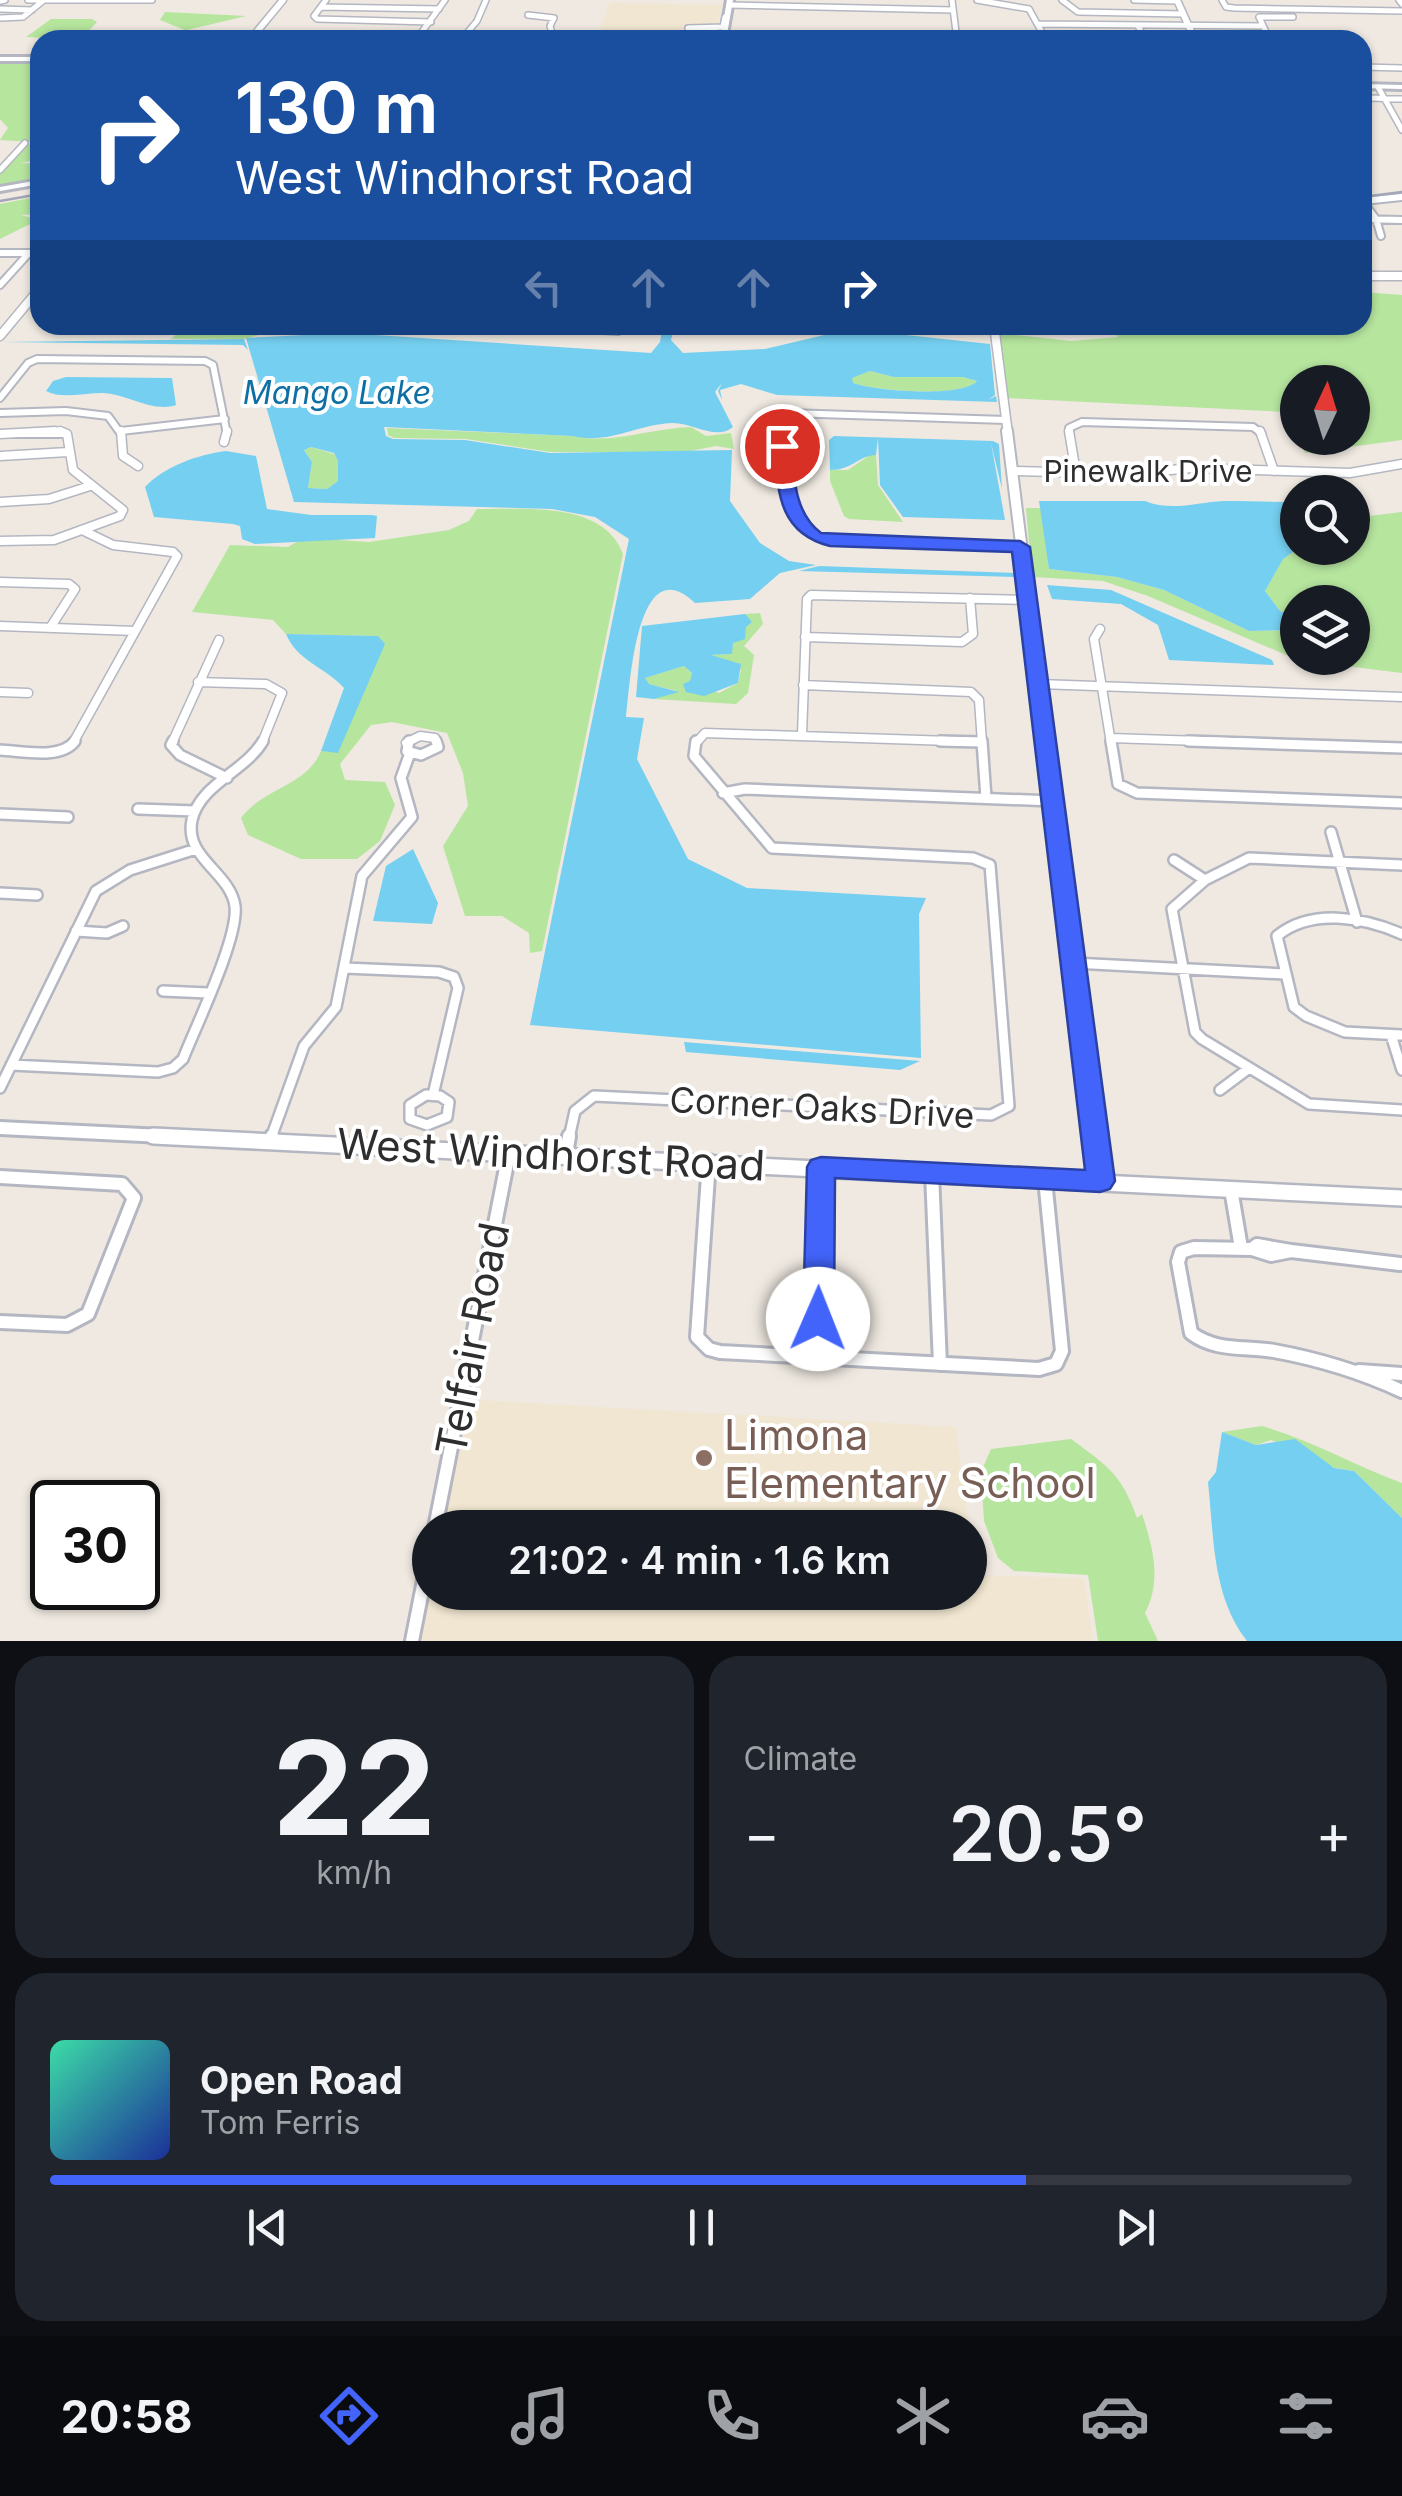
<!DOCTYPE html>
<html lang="en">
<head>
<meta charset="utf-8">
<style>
	:root { --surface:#171b24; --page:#20242c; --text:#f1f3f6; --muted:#9ea1a6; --line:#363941; --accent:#4264fb }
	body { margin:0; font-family:Inter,sans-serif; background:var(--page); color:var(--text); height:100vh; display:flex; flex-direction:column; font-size:38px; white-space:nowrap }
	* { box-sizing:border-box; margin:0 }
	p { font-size:32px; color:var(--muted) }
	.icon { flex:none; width:55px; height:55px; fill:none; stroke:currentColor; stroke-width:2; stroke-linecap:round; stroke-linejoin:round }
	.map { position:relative; height:1641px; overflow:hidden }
	.side { display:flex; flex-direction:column; gap:15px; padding:15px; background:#0d0f14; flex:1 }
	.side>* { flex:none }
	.guide { position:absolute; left:30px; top:30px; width:1342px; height:305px; border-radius:30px; box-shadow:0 2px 8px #0004; background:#1a4fa0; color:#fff; overflow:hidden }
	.needle { width:65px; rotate:4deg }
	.fabs { position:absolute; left:1280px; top:365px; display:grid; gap:20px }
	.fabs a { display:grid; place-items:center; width:90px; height:90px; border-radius:50%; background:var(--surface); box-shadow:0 2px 8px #0004; font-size:50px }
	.speed { position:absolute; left:30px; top:1480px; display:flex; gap:20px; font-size:50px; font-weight:700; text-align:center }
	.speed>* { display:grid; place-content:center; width:130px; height:130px; border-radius:50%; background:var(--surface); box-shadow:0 2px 8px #0004; line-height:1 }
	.speed .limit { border:5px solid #111; border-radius:15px; background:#fff; color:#111 }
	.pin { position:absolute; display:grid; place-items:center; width:85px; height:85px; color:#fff; margin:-42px; border:5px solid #fff; border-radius:50%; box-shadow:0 2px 10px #0007 }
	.me { position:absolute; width:110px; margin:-55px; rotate:1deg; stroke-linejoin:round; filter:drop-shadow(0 0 8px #0008) }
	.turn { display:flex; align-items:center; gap:35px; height:210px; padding:0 40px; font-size:45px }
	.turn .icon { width:130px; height:130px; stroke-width:2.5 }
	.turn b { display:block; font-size:70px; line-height:85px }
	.lanes { display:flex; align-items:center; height:95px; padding:0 40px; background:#0003; justify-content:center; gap:50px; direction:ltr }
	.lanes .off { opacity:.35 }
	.big { font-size:75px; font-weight:600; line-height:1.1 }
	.side .card { flex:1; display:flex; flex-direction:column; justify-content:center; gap:15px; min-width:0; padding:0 35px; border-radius:30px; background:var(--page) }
	.side .dial { align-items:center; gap:0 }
	.dial b { font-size:130px; line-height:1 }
	.song { display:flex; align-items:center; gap:30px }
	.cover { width:120px; height:120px; border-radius:15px; background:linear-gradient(135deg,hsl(160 70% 55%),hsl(230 70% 35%)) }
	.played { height:10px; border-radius:5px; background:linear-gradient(90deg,var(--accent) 75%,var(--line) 75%) }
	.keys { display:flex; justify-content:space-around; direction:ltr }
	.heat { display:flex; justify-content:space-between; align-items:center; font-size:55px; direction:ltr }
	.side .tiles { flex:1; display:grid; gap:15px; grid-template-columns:1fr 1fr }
	.card:last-child { grid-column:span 2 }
	.trip { position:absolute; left:412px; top:1510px; width:575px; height:100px; border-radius:50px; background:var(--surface); box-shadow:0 2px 8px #0004; font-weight:600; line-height:100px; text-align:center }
	.dock { display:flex; height:160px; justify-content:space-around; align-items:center; background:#090b0e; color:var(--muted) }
	.dock .icon { width:70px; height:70px }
	.dock .on { color:var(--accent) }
	.dock b { font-size:45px; color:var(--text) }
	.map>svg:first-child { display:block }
</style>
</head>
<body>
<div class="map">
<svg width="1402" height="1641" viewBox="0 0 1402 1641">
	<rect width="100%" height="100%" fill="#efe9e1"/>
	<path fill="#f0e6d1" d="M610,3L722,5L715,38L596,40Z
		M460,1399L956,1427L969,1527L435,1528Z
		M970,1536L975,1575L1084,1578L1093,1641H412L430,1550V1592H970Z"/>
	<path fill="#b6e59e" d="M165,12L246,16L187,30L212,32L209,34C180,34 155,40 126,40L143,34L187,31L160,20Z
		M51,19H92L97,22L80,40L26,37Z
		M0,61H35L40,79V159L21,163L40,164V179L0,186V172L32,142L0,140L8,128L0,119Z
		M40,196V214L21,215L38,220L0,239V204Z
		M1363,292L1402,295V440L1305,453L1298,438H1352V382H1298L1297,437L1286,412L1006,398L998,333L1071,341L1118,337L1105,325H1362Z
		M186,325H262L274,331L244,339H171Z
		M870,371L894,377H963L977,381C963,398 876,391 853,383L851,378Z
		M691,427L706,436L731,433L734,449L716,446L685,452H550L466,439L394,438L388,435L387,428L573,436C610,445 652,428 691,427Z
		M311,447L334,454L338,461V481L327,489L308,488L312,462L304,450Z
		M870,455H876L878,485L903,522L849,519L844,516L830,481V470H848Z
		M1026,508H1042L1049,569L1117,577L1164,590L1249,631L1297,630L1298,658H1352V602H1298L1297,617L1280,611L1265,591L1282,559L1296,550L1297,540L1298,548H1352L1353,518L1402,512V673L1298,660L1148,596L1103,581L1032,577Z
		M477,509C523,510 603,500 623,554L542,951L530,953L529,933L502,916H465L443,846L468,806L463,773L447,733L392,722L371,725L340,764L345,780L385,782L395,805L380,841L357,859H301L248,835L241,818C263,788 307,786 321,751L338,752L378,636L286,634L273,620L192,612L230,545L288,547L298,541L323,539L369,542L449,530L469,521Z
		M760,613L763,624L744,646L754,655L748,693L736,704L654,699L677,691L648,684L645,678L684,666L692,673L690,682L719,693L738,683L741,670L736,662H723L709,655L731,654L733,643L745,630V614Z
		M1262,1426C1311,1440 1354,1465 1402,1483V1518L1354,1471L1335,1468L1271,1440L1256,1445L1222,1432Z
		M1071,1439C1108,1466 1122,1475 1137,1518L1142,1514C1153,1547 1162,1581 1145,1613L1158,1641H1098L1088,1575L1014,1571L998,1558L984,1521L981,1472L991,1449Z"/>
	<path fill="#75cff0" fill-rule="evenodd" d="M663,325H675L671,340L683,353L765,349L837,332H878L990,344L995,395L988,400L996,396L997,402L777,395L741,384L720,390L722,400L718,391L722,383L715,392L733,427C716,441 694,423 673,423C636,424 610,445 572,436L384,427L386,436L393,439L465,440L550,453L732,450L730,501L760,543L789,561L816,565L780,573L750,599L695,603C636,546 630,688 626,717L644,718L637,759L688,859L747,888L926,898L919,914L921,1058L530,1025L629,539L595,517L552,509L294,502L246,338L345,333L651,353L660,342ZM870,371L894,377H963L977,381C962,398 875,391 853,383L852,378ZM311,447L334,453L338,461V481L327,489L308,488L312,462L304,450Z
		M244,339L248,350L243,345L3,342Z
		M66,377L172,378L176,405C153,413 127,394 103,393C85,392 63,400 46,391L53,381Z
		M834,436L993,441L999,444L1002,489L991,443L1005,520L903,517L880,485L878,438L876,455C857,456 853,470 830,470L829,440Z
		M226,451L256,456L267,509L311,515H372L377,516L375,538L255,544L242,539L240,526L233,524L154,517L145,487C165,466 197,455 226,451Z
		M1039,501H1145C1172,512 1197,502 1224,501C1249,501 1273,502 1297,502L1296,550L1283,559L1265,591L1280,611L1297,617V630L1249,631L1164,590L1117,577L1049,569Z
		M819,566L1016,573V577L799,571Z
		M1047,585L1111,590L1272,660L1274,665L1169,660L1158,625L1121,604L1052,599Z
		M745,614L752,622L746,627L745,639L733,643L732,654L711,655L741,664L738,683L704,696L686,692L683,684L690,681L692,673L684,666L645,678L649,684L679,692L654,699L636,697L642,626Z
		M286,634L378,636L385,644L338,753L321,751L344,688C324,666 298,662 286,634Z
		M413,849L438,903L432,924L373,921L386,866Z
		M684,1042L920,1061L900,1070L686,1052Z
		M1222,1432L1256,1445L1295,1439L1334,1468L1354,1471L1402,1518V1641H1247C1212,1596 1214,1537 1208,1482L1216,1472Z"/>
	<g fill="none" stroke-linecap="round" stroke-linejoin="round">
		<defs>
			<path id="minor-far4" d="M28,0H152
				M326,0L314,16L317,19L431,22
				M952,0L957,40
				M977,0L1029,9L1044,36L1144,37L1138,26
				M1062,0L1078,12L1183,14
				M1134,0L1177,1
				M1222,0L1226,7L1234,8L1402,11
				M1399,0L1402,4
				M1,1L5,0
				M729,5L953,10
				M321,7L439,9
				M0,9L32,10
				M528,15L554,18L550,26L554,40
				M0,18L23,17L44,0
				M1038,24L1263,26
				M716,28H688L723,27L725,17
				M1265,38L1268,36L1259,17H1293
				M416,40L445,0
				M461,40L477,21L486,0
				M661,40L669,35L723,36
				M1362,67L1402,68
				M1378,87L1402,130
				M1369,98L1402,99
				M0,170L25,143"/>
			<path id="minor-far3" d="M1362,200L1376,219L1381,236
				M1363,201L1402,197
				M1362,219L1402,220
				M0,253H40
				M0,285L29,253
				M525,325L618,331L619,325
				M710,325L717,330L781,325
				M1042,325L1045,328
				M0,398L28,363L37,359L205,361L213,365L227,434
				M0,413L66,411L108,416L121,434
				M121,431L225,419
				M6,434H66
				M777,434L776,417L788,413L1006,420
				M1070,434L1069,428L1082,422L1253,427L1262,434"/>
			<path id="minor-far2" d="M121,431L123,456L138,466
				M776,431C792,471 774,509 819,538L1020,547
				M1069,431L1076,473
				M1260,431L1274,471
				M0,434L55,431
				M224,442L227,431
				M0,456L68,452
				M1012,471L1129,474L1191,468L1350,473L1402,464
				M0,502L49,499L90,486
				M0,541L54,540L120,516L123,510L73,470L67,434L60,431
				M0,582L69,584L75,589L50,628
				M0,626L135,631
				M1100,629L1094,639L1111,743
				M805,637L962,642L973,634L970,598
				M198,682L266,684L282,693L262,743
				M1039,684L1402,697
				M803,685L971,692L979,700L982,743
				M0,692L28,693
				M802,735L807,599L811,595L1028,600
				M1110,738L1261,743
				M73,743L177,556L173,552L113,545L82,530
				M172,743L219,640
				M406,743L420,736L435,738L437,743
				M696,743L705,733L981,742"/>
			<path id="minor-far1" d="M173,741L171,745L180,755L227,778
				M409,741L407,751L421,755L438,747L436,741
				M940,741L981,742
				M982,741L986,798
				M1111,741L1118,784L1137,793L1402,803
				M1188,741L1402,748
				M0,750C22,751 61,760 75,741
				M723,793L745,789L1053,801
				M138,809L195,811
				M0,814L68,817
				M1331,832L1357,922
				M1174,860L1205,880
				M1402,865L1249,858L1205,880L1172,909L1195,1032L1202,1039L1309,1104L1402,1110
				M0,893L37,895
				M76,931L107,933L123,926
				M1402,934C1363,917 1311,908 1277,936L1294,1007L1306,1016L1345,1032L1402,1035
				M1074,963L1284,974
				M345,968L439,972L454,977L458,988L433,1095
				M163,991L208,993
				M1391,1035L1402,1070
				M11,1065L158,1072L173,1068L183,1059C196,1026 239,937 235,906C230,872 184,858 192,820C200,784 246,771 263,741
				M0,1088L96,891L130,870L196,849
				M1220,1090L1248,1069
				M426,1095L440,1096L449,1102L447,1117L427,1125L410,1119V1105Z
				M271,1138L304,1046L336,1007L362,876L412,817L401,778L410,753
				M569,1138L575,1111L594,1096L991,1115L1009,1106L990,865L973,858L772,848L694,756L696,741"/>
			<path id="minor" d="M270,1140L272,1136
				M566,1154L569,1136
				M709,1161L697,1337L709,1349L720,1352L1039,1369L1056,1364L1062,1351L1045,1179
				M932,1173L940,1364
				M0,1177L122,1184L134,1198L88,1314L67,1325L0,1322
				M1231,1189L1241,1248
				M1252,1249L1271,1255L1291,1251L1400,1264
				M1291,1251L1257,1245L1252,1249L1194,1248L1181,1252L1178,1262L1191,1333C1216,1352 1245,1346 1274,1351C1318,1359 1361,1372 1402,1391
				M818,1357L821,1167
				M1359,1371L1402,1374
				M435,1528L509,1153
				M412,1641L430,1550"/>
			<path id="tertiary-far4" d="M1177,0L1195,40
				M250,40L283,0"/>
			<path id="tertiary-far3" d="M1362,276H1402
				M994,325L1008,434
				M0,336L40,288"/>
			<path id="tertiary-far2" d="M1007,431L1046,743"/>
			<path id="tertiary-far1" d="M1046,741L1096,1138
				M0,1128L203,1138"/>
			<path id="tertiary" d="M153,1136L1402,1198
				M1095,1136L1101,1181"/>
			<path id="secondary" d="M727,0H733L726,40H720Z
				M0,57H40V61H0Z
				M1362,84L1402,85V89L1362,88Z
				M40,180V184L0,191V187Z"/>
		</defs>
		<use href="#minor-far4" stroke="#b4b7c1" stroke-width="8"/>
		<use href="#minor-far3" stroke="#b4b7c1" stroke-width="10"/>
		<use href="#minor-far2" stroke="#b4b7c1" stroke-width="11"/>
		<use href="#minor-far1" stroke="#b4b7c1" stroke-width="14"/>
		<use href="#minor" stroke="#b4b7c1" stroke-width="18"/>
		<use href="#tertiary-far4" stroke="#b4b7c1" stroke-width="9"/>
		<use href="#tertiary-far3" stroke="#b4b7c1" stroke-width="11"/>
		<use href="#tertiary-far2" stroke="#b4b7c1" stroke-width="14"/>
		<use href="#tertiary-far1" stroke="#b4b7c1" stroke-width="18"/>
		<use href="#tertiary" stroke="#b4b7c1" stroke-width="20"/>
		<use href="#secondary" stroke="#b4b7c1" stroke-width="6"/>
		<use href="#minor-far4" stroke="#fff" stroke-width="5"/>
		<use href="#minor-far3" stroke="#fff" stroke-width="6"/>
		<use href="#minor-far2" stroke="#fff" stroke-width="8"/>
		<use href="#minor-far1" stroke="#fff" stroke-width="9"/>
		<use href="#minor" stroke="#fff" stroke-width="12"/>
		<use href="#tertiary-far4" stroke="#fff" stroke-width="6"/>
		<use href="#tertiary-far3" stroke="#fff" stroke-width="8"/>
		<use href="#tertiary-far2" stroke="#fff" stroke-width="10"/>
		<use href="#tertiary-far1" stroke="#fff" stroke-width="12"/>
		<use href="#tertiary" stroke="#fff" stroke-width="15"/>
		<use href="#secondary" fill="#fff" fill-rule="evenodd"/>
		<path stroke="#a3a6b8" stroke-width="2.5" d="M1362,197L1402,192
			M0,201L40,194"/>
	</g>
	<path fill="#4264fb" stroke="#2b41a3" stroke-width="2.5" d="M782,441L791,446C794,476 794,513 821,533L1020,541L1030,547L1115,1181L1110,1189L1100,1192L835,1178L834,1319L829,1328L818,1331L808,1328L803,1319L807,1167L811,1160L821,1157L1085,1170L1012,552L830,546C778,533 778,491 774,446Z"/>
	<circle fill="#8d6e63" stroke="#fff" stroke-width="4" cx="704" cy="1458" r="10"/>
	<g text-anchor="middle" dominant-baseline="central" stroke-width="8" stroke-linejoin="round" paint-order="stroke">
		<g font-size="30" fill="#2e2e2e" stroke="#fff">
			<text x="1148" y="471">Pinewalk Drive</text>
		</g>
		<g font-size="32" font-style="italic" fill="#0d6fa3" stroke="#fff">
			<text x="337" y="392">Mango Lake</text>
		</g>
		<g font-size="35" fill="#2e2e2e" stroke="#fff">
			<text transform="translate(822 1107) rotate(3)">Corner Oaks Drive</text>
		</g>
		<g font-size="42" fill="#2e2e2e" stroke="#fff">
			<text transform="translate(551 1154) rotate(3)">West Windhorst Road</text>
			<text transform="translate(472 1339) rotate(-79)">Telfair Road</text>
		</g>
		<g font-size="42" fill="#785e54" stroke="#fff" text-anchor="start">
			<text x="724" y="1434">Limona<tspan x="724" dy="48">Elementary School</tspan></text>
		</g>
	</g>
</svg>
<div class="fabs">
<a><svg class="needle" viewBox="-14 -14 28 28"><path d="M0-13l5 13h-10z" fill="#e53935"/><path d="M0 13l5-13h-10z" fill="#9ea1a6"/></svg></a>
<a><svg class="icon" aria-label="search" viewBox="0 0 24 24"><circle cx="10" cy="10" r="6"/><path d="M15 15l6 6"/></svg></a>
<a><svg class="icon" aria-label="layers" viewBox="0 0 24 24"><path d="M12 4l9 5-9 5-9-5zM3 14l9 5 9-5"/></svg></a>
</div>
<div class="speed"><div class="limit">30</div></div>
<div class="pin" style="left:782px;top:446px;background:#d93025"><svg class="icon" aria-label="arrive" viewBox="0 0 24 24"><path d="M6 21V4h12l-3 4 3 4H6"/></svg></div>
<svg class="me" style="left:818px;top:1319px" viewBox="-20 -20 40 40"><circle r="19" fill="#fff"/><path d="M0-13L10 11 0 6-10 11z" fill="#4264fb"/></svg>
<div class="trip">21:02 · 4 min · 1.6 km</div>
<div class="guide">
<div class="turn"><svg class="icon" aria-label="right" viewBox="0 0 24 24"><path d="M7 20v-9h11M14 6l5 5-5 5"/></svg><div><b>130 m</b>West Windhorst Road</div></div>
<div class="lanes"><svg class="icon off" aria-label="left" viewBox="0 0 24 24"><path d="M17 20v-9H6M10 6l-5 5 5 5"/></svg><svg class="icon off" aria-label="ahead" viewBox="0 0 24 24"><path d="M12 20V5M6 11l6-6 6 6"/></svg><svg class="icon off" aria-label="ahead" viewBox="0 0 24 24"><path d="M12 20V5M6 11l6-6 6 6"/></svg><svg class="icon" aria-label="right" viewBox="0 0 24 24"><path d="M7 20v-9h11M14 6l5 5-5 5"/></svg></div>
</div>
</div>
<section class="side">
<div class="tiles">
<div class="card dial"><b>22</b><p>km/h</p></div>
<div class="card"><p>Climate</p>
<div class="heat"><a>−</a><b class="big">20.5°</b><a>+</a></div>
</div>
<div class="card">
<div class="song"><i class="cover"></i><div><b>Open Road</b><p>Tom Ferris</p></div></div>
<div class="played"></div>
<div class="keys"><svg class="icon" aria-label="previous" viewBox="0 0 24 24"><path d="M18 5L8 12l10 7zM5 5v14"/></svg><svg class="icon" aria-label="pause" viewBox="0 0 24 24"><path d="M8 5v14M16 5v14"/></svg><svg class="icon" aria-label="next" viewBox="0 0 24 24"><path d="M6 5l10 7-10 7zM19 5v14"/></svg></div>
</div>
</div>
</section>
<nav class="dock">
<b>20:58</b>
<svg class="icon on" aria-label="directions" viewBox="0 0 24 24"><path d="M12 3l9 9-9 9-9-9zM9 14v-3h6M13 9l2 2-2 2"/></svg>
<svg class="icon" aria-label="music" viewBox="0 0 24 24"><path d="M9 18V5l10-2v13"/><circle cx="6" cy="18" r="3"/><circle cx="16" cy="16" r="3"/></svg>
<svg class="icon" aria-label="phone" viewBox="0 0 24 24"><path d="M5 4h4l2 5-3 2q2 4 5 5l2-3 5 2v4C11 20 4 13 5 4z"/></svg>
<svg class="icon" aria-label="climate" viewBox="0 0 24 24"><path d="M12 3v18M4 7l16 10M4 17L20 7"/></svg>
<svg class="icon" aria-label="car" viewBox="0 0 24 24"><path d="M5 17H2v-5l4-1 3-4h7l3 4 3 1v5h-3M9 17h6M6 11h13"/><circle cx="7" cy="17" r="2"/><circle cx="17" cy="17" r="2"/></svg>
<svg class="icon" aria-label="filters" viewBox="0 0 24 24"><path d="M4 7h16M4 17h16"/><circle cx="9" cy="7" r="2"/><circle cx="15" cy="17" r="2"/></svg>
</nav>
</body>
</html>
